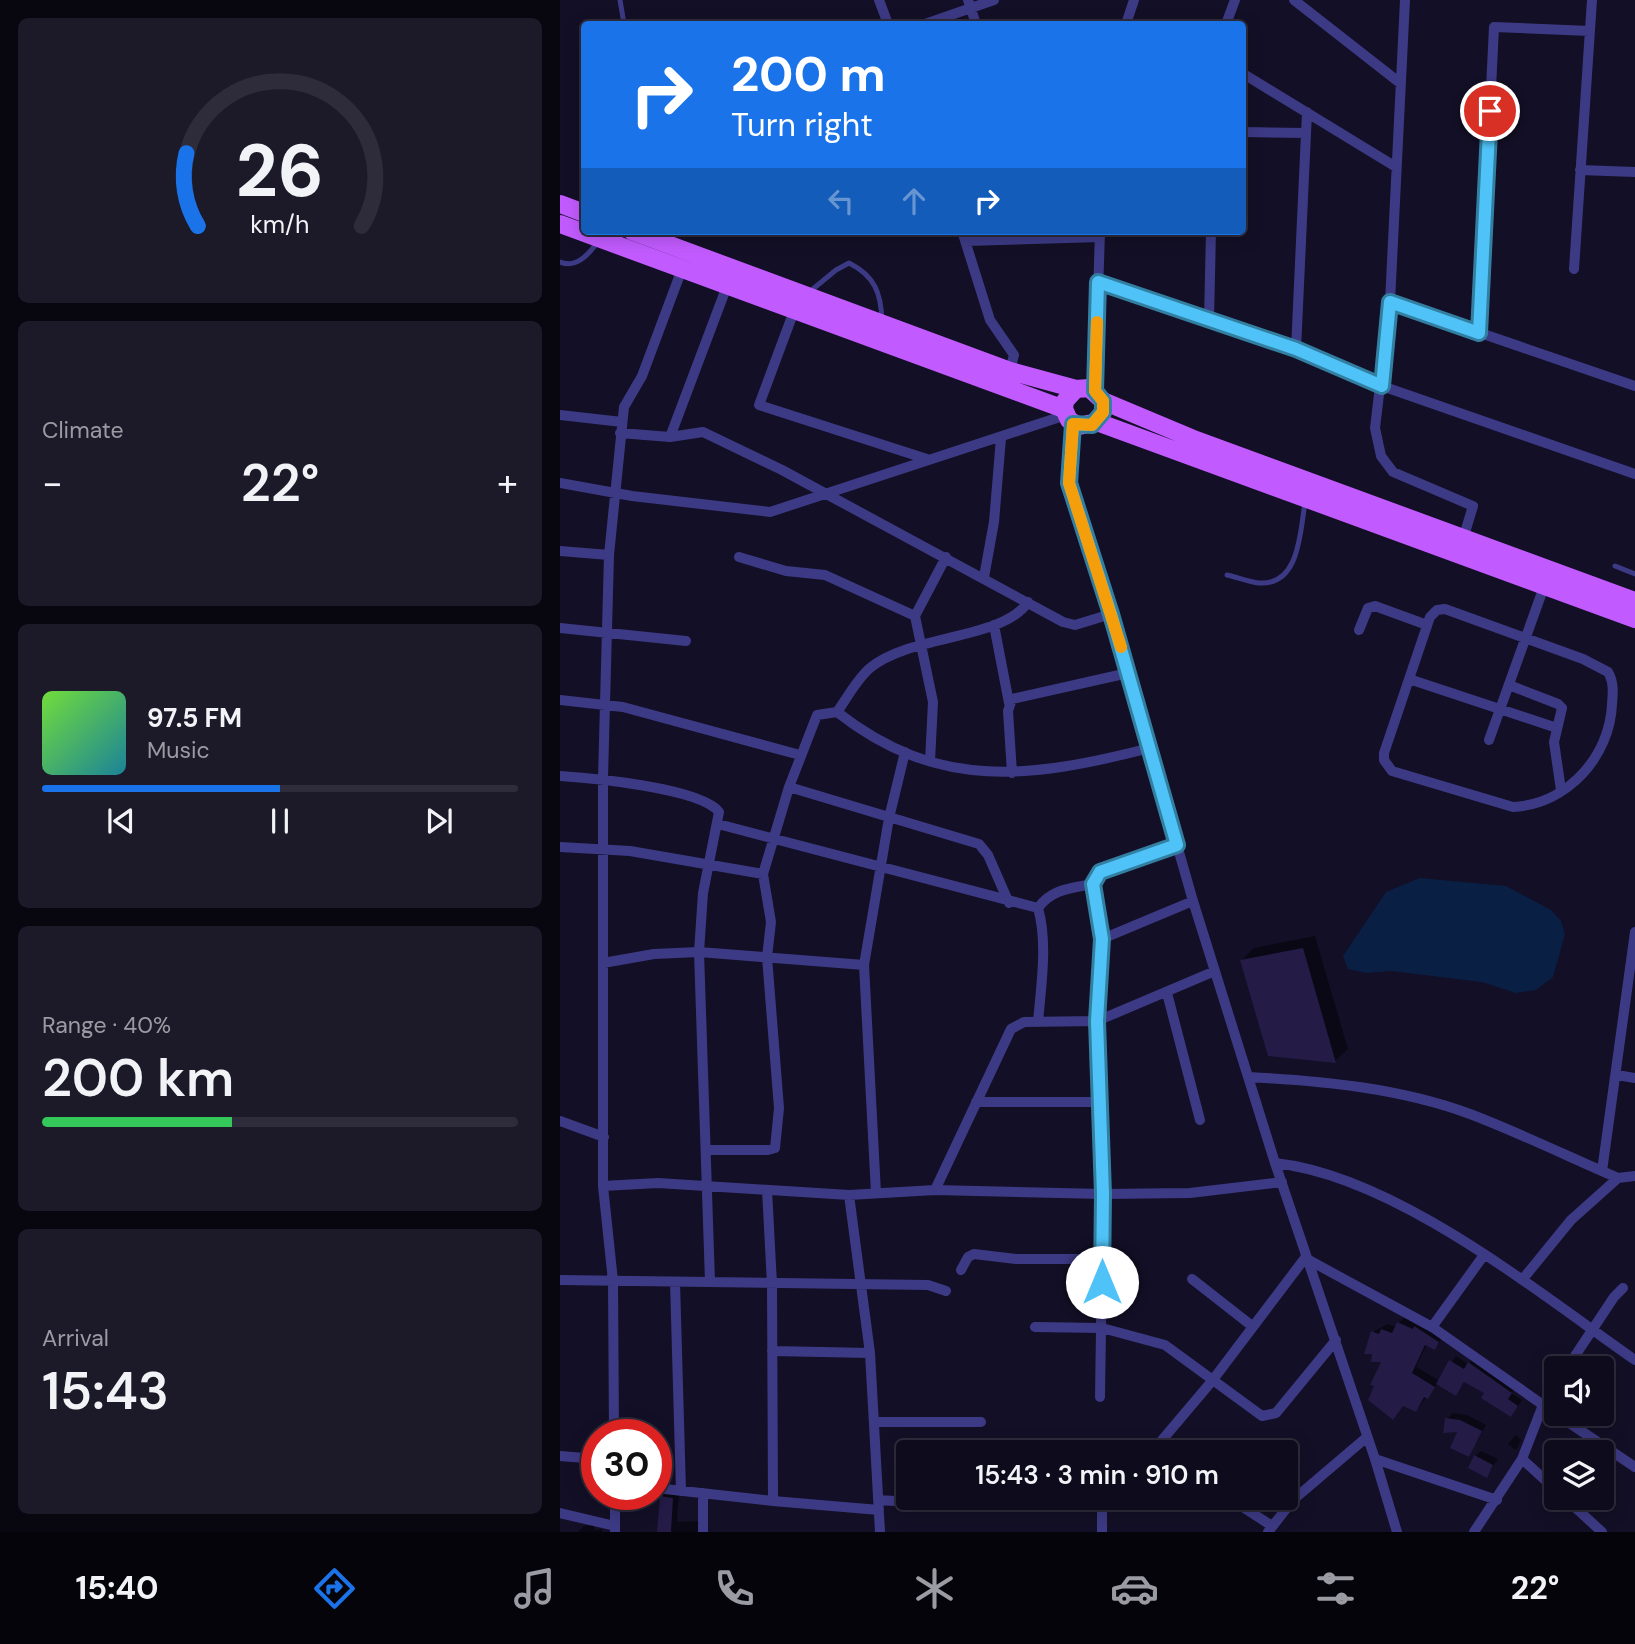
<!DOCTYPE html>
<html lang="en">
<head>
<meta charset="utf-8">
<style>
	:root { --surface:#0e0b1c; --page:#1c1929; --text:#f1f3f6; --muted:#9b9ba3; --line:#2e2b3b; --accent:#1a73e8 }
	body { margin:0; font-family:"DM Sans",sans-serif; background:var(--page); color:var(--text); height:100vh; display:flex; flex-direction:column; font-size:26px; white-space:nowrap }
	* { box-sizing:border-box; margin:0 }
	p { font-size:23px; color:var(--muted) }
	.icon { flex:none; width:38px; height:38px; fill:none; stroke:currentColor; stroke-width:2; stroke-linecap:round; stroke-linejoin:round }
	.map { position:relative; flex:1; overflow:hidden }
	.sheet { display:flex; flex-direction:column; gap:18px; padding:18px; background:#08060f; width:560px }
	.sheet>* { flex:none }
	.hud { position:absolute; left:21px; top:21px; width:665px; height:214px; border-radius:7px; box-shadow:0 4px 18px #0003,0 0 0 2px var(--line); background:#1a73e8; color:#fff; overflow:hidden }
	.controls { position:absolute; left:984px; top:1356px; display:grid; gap:14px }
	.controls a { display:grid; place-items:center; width:70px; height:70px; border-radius:7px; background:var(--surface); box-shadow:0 4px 18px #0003,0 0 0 2px var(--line); font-size:35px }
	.speed { position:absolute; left:21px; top:1419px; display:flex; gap:14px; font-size:35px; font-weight:700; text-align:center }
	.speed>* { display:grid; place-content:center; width:91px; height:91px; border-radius:50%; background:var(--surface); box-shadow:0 4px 18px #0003,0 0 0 2px var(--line); line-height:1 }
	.speed .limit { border:10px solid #d22; background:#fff; color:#111 }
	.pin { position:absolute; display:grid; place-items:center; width:60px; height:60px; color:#fff; margin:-30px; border:4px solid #fff; border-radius:50%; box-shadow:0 2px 7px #0007 }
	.me { position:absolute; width:77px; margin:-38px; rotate:0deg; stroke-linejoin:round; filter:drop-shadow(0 0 5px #0008) }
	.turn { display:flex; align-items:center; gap:24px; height:147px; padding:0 35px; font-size:32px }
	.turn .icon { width:91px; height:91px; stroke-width:2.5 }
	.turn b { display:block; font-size:49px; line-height:60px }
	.lanes { display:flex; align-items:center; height:66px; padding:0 35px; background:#0003; justify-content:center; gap:35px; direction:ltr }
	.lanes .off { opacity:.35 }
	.big { font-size:52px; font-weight:600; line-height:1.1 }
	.sheet .widget { flex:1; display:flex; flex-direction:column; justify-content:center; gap:10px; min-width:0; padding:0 24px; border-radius:10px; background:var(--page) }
	.sheet .dial { align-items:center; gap:0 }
	.dial svg { height:182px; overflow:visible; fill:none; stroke:var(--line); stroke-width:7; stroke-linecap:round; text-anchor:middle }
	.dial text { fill:var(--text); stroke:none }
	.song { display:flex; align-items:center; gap:21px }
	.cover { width:84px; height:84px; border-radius:10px; background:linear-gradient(135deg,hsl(100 70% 55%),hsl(190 70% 35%)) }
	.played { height:7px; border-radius:4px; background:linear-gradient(90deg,var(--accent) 50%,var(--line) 50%) }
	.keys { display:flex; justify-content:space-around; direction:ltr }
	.heat { display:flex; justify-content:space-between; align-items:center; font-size:38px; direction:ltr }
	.charge { height:10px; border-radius:5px; background:linear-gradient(90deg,#34c759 40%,var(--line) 0) }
	.trip { position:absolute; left:336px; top:1440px; width:402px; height:70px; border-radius:7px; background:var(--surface); box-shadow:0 4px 18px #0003,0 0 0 2px var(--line); font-weight:600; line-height:70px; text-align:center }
	.tab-bar { display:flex; height:112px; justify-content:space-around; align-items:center; background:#06040b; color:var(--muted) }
	.tab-bar .icon { width:49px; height:49px }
	.tab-bar .active { color:var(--accent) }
	.tab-bar b { font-size:32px; color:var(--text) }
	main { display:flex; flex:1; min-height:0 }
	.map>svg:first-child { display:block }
</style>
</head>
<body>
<main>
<section class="sheet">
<div class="widget dial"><svg viewBox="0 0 100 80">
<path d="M14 69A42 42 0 1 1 86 69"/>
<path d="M14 69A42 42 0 0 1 9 37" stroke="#1a73e8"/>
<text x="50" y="56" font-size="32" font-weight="700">26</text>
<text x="50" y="72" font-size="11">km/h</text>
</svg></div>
<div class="widget"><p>Climate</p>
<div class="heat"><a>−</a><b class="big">22°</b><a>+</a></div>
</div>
<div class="widget">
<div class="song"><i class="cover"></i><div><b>97.5 FM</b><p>Music</p></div></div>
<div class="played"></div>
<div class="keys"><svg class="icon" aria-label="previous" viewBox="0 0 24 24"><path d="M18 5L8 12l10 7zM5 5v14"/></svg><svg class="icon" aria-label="pause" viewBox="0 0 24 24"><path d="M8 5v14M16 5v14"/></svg><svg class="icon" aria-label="next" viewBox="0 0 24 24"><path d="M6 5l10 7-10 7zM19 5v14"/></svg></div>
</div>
<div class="widget"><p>Range · 40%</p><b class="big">200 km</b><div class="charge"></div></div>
<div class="widget"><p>Arrival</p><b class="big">15:43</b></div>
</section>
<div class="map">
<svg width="1075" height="1532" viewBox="0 0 1075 1532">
	<rect width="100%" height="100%" fill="#130f26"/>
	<path fill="#0a1f44" d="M860,878L946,886L991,910L1001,921L1005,934L993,977L976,990L956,993L922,982L831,971L807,973L788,969L783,956L826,892Z"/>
	<path fill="#0007" d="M755,936L788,1049L775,1061L682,960L694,948Z
		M844,1317L884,1336L875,1348L867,1344L856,1367L880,1381L896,1356L908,1364L914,1358L956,1387L951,1393L962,1400L956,1409L906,1380L896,1394L878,1383L856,1410L844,1404L813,1332L828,1324L836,1327Z
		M893,1413L907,1415L926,1425L909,1455L900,1430L887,1419Z
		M956,1435L961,1440L956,1450L948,1444Z
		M921,1451L938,1459L926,1476L915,1456Z
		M107,1491L119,1492L117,1522L140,1521L142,1532H100L101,1497Z
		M34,1525L35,1530L42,1529V1532H18L24,1526Z"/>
	<path fill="#241b47" d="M743,948L776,1063L708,1056L680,960Z
		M837,1322L853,1329L854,1326L879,1342L875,1350L865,1345L852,1373L875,1387L868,1399L864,1397L856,1412L843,1406L833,1420L808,1400L814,1386L810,1385L821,1362H811L812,1354H804L811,1331L819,1334L821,1329L832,1333Z
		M889,1360L904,1369L908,1362L952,1393L948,1399L958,1406L951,1417L921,1398L924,1393L904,1382L896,1396L876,1384Z
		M885,1418L900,1420L922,1431L909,1457L890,1448L897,1432L883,1433Z
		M914,1455L933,1465L927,1478L908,1468Z
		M100,1496L113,1498L111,1532H97Z"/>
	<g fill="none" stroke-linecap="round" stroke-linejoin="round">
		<path stroke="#3d3a85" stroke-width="5" d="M60,0L64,24
			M0,262C17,269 30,253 39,240
			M248,293L276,270L289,263C315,276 321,293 322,321
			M1055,566L1075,574
			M667,575C677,577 688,582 699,583C740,586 740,531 745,503"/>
		<path stroke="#3d3a85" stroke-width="10" d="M319,0L328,24
			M408,0L416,24
			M734,0L840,83
			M845,0L830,302L815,428L821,456L833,472L913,506L903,539
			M365,24L434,0
			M566,24L574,0
			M666,24L675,0
			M682,73L836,167
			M682,132L746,133
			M1020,170L1075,172
			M402,231L430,320L454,355L450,371
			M406,241L540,237
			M1014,269L1032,0
			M538,282L736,349L822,386L1075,474
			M830,302L1075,386
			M234,311L199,405L367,459
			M649,320L651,231
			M919,333L934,27L1030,31
			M736,349L747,112
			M535,391L540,231
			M0,415L62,422
			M513,424L509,483L551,614L633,901L715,1163L815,1459L837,1532
			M60,433L110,437L143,432L222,470L503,622L515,625L551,614
			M110,437L167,286
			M0,483L72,496L210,512L506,415
			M0,551L49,555
			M179,557L226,571L265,575L355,616
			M424,577L434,522L441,438
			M885,609L1023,659L1048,672C1054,682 1053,693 1052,704C1050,756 1008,804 953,807L832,771L824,760V753L870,617L877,610Z
			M434,625L449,703
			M0,628L126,641
			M799,630L808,608L815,606L867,625
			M849,679L997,728
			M949,685L998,704L1002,708L994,742L1001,790
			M0,700L63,707L240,755
			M277,712C287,698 297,679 310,668C351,634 443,640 468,602
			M929,740L986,581
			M370,761L373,702L355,616L386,557
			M452,773L448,711L452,699L568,673
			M0,776C31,778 141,788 159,812L143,893L139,952L150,1282
			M229,787L419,844L428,855L449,903
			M158,824L478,908C488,943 481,986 478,1022
			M0,847L70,851L203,874
			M478,908C491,889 512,888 533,884
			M542,939L633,901
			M43,963L94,954L139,952L304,965
			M607,993L640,1120
			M1057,1075L1075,1078
			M689,1077C763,1081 840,1088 910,1114C960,1133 1009,1157 1058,1178
			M416,1102H540
			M0,1121L44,1137
			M146,1150H208L215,1148L219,1108L207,957L211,922L203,874L229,787L257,715L277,712C379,792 472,778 590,748
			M715,1163C835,1176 976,1291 1075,1360
			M1042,1171L1075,932
			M43,1186L98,1183L289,1195L375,1190L543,1194L630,1193L722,1182
			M207,1190L212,1284L213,1501L319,1510
			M375,1190L451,1029L464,1022L537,1021L655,971
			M316,1193L304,965L329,818L345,752
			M289,1195L310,1353L320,1532
			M401,1270L408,1257L414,1254L456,1259H542
			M632,1279L692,1326
			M0,1280L368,1285L386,1291
			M962,1280L1011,1220L1058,1178L1075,1176
			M115,1282L121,1491
			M475,1327L542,1328L605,1345L702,1416L716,1413L776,1340
			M872,1327L924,1255
			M212,1351L310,1353
			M1007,1368L1054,1297L1063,1288
			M540,1397L543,1194L537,1021L542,939L533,884L540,872L617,845
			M996,1414L1075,1467
			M314,1422H421
			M54,1435L53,1281L43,1186V778L49,555L64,407L82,376L122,269
			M592,1452L652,1381L745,1258L872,1327L996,1414
			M0,1456L37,1459
			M815,1459L937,1500
			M962,1459L996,1490
			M96,1488L213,1501
			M143,1493V1532
			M55,1494V1532
			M542,1498V1532
			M669,1498L712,1526
			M1005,1498L1042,1532
			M318,1500L401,1505
			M0,1513L55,1526
			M708,1532L733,1500L807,1437
			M914,1532L962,1459L983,1405L996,1386"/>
		<path stroke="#c25bff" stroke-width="18" d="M0,204L24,213
			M0,224L504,409L509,420L519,426L537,422L543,412V401L529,388L516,389L505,401L504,409
			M72,231L450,371L516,389
			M543,401L636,440L1075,601
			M537,422L1075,619"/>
	</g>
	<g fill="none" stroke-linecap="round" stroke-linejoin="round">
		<defs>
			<path id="route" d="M542,1282L543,1194L537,1021L542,939L533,884L540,872L617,845L551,614L509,483L513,424L532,425L543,412V401L535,391L538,282L736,349L822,386L830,302L919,333L930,111"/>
		</defs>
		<use href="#route" stroke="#337fa1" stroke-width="18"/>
		<use href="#route" stroke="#4fc3f7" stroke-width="12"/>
		<path stroke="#f59e0b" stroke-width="12" d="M537,322L535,391L543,401V412L532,425L513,424L509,483L561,647"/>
	</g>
</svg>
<div class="controls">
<a><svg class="icon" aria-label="sound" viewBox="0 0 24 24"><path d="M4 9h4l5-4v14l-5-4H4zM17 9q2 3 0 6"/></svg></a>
<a><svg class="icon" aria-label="layers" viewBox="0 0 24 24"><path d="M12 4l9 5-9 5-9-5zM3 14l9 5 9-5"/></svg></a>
</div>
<div class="speed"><div class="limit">30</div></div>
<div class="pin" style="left:930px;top:111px;background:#d93025"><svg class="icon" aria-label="arrive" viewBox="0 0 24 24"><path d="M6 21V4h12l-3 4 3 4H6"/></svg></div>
<svg class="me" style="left:542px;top:1282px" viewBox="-20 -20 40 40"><circle r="19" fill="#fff"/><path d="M0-13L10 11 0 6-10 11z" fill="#4fc3f7"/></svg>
<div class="trip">15:43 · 3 min · 910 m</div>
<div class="hud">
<div class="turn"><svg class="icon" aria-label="right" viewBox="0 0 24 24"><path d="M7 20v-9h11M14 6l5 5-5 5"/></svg><div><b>200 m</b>Turn right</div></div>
<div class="lanes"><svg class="icon off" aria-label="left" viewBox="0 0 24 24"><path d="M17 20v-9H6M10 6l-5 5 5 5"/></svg><svg class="icon off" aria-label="ahead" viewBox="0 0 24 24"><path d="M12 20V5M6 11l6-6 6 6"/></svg><svg class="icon" aria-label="right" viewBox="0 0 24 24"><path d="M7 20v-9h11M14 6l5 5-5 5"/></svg></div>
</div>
</div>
</main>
<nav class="tab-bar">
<b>15:40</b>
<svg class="icon active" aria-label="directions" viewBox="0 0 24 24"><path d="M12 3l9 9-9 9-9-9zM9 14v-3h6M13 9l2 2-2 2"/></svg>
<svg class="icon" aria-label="music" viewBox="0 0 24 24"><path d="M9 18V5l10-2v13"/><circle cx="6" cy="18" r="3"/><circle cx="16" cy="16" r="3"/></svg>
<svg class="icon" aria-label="phone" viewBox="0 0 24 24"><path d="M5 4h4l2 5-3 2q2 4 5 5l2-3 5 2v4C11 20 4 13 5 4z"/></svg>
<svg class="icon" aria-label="climate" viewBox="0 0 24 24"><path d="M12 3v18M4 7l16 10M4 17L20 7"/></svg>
<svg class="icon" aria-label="car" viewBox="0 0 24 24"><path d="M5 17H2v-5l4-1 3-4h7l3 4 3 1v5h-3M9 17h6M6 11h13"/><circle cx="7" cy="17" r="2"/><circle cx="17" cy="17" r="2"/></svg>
<svg class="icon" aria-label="filters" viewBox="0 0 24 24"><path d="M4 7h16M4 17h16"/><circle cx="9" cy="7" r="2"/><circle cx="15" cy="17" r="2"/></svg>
<b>22°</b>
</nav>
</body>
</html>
